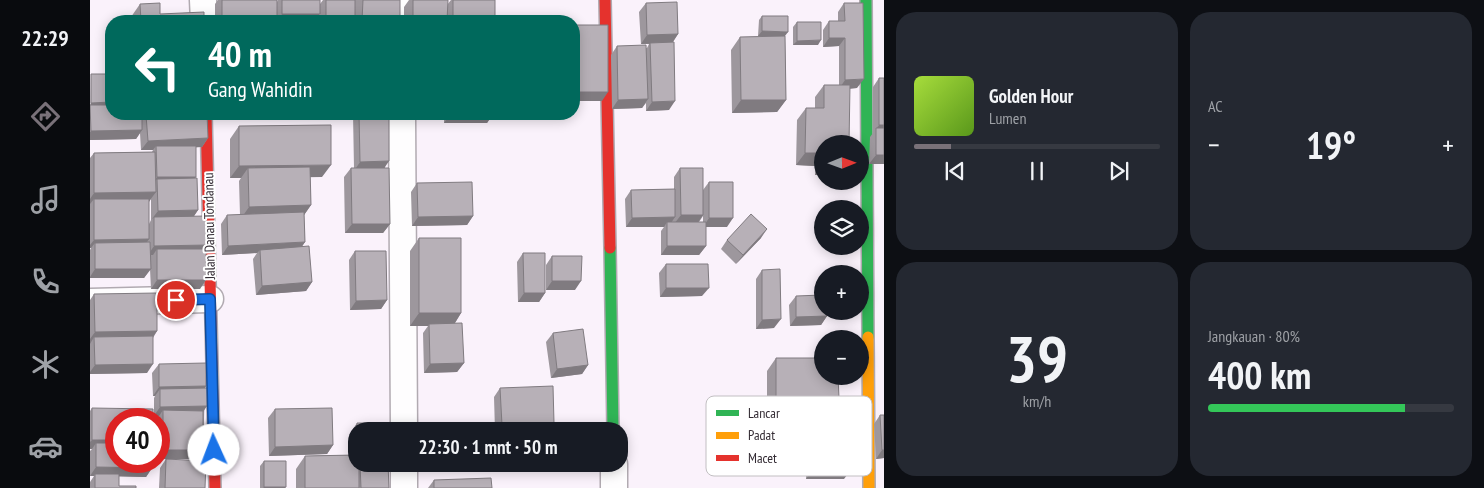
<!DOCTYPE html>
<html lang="id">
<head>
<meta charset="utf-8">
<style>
	:root { --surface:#171b24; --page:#242831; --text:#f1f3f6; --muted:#9ea1a6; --line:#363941; --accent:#797179 }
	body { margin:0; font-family:"PT Sans Narrow",sans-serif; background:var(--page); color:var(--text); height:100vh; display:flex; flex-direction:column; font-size:19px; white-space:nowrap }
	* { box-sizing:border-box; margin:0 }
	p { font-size:16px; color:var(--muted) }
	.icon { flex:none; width:28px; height:28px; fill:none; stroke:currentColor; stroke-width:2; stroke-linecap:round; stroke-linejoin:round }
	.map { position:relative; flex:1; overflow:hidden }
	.side { display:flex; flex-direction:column; gap:12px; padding:12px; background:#0d0f14; width:600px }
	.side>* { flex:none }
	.top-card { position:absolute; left:15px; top:15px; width:475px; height:105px; border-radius:20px; box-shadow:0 2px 12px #0003; background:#00695c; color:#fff; overflow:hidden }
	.needle { width:32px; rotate:89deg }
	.buttons { position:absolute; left:724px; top:135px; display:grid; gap:10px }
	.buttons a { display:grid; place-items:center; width:55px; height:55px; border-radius:50%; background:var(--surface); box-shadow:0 2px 12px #0003; font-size:25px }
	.speed { position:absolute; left:15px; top:408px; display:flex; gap:10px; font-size:25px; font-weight:700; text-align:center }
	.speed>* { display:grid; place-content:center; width:65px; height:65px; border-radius:50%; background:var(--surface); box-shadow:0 2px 12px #0003; line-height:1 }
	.speed .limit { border:8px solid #d22; background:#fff; color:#111 }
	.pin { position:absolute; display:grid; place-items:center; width:42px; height:42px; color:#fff; margin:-21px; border:2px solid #fff; border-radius:50%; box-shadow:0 1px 5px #0007 }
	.me { position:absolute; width:55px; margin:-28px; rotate:358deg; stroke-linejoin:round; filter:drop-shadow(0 0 4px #0008) }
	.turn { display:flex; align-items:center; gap:18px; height:105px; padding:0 20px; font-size:22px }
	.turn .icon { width:65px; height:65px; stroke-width:2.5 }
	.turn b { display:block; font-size:35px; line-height:42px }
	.big { font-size:38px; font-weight:800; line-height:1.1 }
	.side .card { flex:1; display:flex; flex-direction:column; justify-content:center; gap:8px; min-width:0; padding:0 18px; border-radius:20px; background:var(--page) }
	.side .dial { align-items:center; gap:0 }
	.dial b { font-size:65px; line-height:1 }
	.song { display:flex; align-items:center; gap:15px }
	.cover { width:60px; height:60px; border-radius:8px; background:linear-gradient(135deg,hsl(80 70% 55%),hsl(90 70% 35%)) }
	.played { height:5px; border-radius:2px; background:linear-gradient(90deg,var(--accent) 15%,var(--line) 15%) }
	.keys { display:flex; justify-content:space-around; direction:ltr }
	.heat { display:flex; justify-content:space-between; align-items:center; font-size:28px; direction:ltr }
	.charge { height:8px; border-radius:4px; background:linear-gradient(90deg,#34c759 80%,var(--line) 0) }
	.side .tiles { flex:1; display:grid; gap:12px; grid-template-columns:repeat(2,1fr) }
	.trip { position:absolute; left:258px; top:422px; width:280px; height:50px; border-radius:20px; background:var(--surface); box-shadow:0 2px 12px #0003; font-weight:800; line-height:50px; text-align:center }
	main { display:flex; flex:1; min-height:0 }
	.tab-bar { display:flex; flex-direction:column; width:90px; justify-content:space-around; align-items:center; background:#090b0e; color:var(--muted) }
	.tab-bar .icon { width:35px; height:35px }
	.tab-bar .selected { color:var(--accent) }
	.tab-bar b { font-size:22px; color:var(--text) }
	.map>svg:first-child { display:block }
</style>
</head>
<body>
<main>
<nav class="tab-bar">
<b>22:29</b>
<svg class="icon selected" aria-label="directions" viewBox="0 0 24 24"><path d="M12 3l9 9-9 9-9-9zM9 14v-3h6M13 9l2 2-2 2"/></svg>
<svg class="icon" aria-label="music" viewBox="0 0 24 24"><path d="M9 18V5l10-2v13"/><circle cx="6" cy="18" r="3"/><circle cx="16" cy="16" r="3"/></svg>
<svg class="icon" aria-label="phone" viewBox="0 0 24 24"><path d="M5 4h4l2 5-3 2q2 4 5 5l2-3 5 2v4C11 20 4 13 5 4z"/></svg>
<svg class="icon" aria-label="climate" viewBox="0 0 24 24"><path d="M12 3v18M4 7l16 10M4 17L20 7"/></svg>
<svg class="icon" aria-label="car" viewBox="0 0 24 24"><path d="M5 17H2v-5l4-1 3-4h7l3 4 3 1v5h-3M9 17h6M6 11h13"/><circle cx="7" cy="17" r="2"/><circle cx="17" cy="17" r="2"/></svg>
</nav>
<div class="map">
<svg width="794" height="488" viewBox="0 0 794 488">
	<rect width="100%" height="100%" fill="#faf2fb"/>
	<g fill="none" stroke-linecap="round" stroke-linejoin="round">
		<defs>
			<path id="street" d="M113,0L114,21
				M312,0V21
				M312,114L314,431
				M0,302L120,299
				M314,464V488
				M524,464V488"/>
			<path id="fast" d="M776,0L778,337
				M520,248L523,431"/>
			<path id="slow" d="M778,337L779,488"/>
			<path id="jam" d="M515,0L520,248
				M116,114L125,488"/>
		</defs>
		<use href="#street" stroke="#b1aab1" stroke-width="29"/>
		<use href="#fast" stroke="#b1aab1" stroke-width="14"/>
		<use href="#slow" stroke="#b1aab1" stroke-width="14"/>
		<use href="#jam" stroke="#b1aab1" stroke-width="14"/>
		<use href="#street" stroke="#fefdfe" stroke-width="26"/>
		<use href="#fast" stroke="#30b455" stroke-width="11"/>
		<use href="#slow" stroke="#ff9f0a" stroke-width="11"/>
		<use href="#jam" stroke="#e5322d" stroke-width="11"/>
	</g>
	<path fill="#9d979d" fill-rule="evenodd" d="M128,0H187V2L188,0H230L225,21H186V18L183,21H125V4Z
		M233,0H310V21H230V4Z
		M319,0H357V5L361,0H405V21H314V7Z
		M556,3L588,34L583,42L579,110L556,111V103L552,108L522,109L521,55L527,46L557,48L559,44H551L549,12Z
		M754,3L767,88L759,89L732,144V175H725V166L706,165L707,120L716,108H725V97L734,85H749V46L733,47V30L739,21H748V12Z
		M50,4L70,14L114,21H42L41,17Z
		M672,16L695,36L696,100L687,112L642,113L641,50L650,37L692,36H668L669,20Z
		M707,22L728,45H703V27Z
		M1,74L21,114H117L118,138L112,147H106L105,178L108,210L104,216L114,249L110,289H61L60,269L54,278H0V250L1,248H0V158L4,153L62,152L63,150H51L50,133L46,139L0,140ZM61,199V220L59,224V202Z
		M789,78L794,164H779L780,137L783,133V87Z
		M263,114H299L295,168L300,224L293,233H255L254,177L261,168H264Z
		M354,114H403L397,123H354Z
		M149,126L232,177H220L221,205L214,215L215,242L212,246L222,282L216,291L166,295L163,259L167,253L132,255L131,224L137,215H150L149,181L151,178H140V139Z
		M590,168L613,190L619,182L637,227H616V246L609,255H571V231L574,227H536L535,199L541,190L584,189V177ZM613,216V222H609Z
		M327,183L383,216L377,225L322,226L321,192Z
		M329,238L371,313L365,323L374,363L367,372L334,373L333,333L338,326H320V251Z
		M671,238L646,264L631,249L637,240Z
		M265,251L297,300L291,309L260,310L259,260Z
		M433,253L455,293L449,302H428L427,262Z
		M462,256L485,290H456V265Z
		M576,264L612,296L570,297L569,273Z
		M672,270L684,328L666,329V279Z
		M4,294L67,331L63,338L57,373L0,374V300Z
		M706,296L737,316L731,325L700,326L699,305Z
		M463,333L498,365L492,374L461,378L456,342Z
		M686,358L740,411H677V371Z
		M69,364L116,386L115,388L113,450L106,459H69V419H67L69,416H64V398L65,396H63L62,373Z
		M410,388L458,431H405L404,397Z
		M2,408L26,419L62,468L56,477L29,476V486L46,488H0V482L4,476H0V451L2,449H0V411Z
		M185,409L243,445L237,454L179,456L178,418Z
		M790,415H794V458L786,459L784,424Z
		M267,423L314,431H266V464H298L299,488H206V469L215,456L261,455V432Z
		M723,435L754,479H716L717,444Z
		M76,459L115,488H69L70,468Z
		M174,461L195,488H170V466Z
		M344,480L402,488H338Z"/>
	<path fill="#807b80" d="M192,14H230L225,21H187Z
		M187,16L183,21H129L132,17Z
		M672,31L698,32L695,36H668Z
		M588,34L582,43L551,44L557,35Z
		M739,38H755L749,46L733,47Z
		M731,40L728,45H703L707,41Z
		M774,79L767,88L749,89L755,80Z
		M484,92H518L512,101H484Z
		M558,99L552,108L522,109L528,100Z
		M651,100H696L687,112L642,113Z
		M585,101L579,110L556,111L562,102Z
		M21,102V111L0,105V106L1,103Z
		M51,114H111L56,115L54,118H48Z
		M360,114H403L397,123H354Z
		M789,125H794V134L786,129Z
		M52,130L46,139L0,140V132L1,131Z
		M118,138L112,147L66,150V146L63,150H51L58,141Z
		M715,153H732V155L725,166L706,165Z
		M786,155H794V164H779Z
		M299,161L293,170L264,171L270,162Z
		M732,164V175H725Z
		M241,165L232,177L158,178V168L151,178H140L149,166Z
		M67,177H106L100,186L67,179L62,186H60Z
		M66,192L57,204L4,199L0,204V199L4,193Z
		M221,205L212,218L150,220L159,207Z
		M108,210L102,219L64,217L61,220L68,211Z
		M591,215H613L607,224H584Z
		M383,216L377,225L322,226L328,217Z
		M585,217L579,226L577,222L574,227H536L542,218Z
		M619,218H643L637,227H613Z
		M262,224H300L293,233H255Z
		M677,229L671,238L646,264L653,255Z
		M59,239L53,248L5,243L1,248H0V245L4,240Z
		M215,242L209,251L170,250L167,253L132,255L138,246Z
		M117,245L110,254L67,249L63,255H58L64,246Z
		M577,246H616L609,255H571Z
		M5,269H61L54,278H0V277Z
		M67,280H116L110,289H61Z
		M462,281H491L485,290H456Z
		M222,282L216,291L166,295L172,286Z
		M576,288H619L612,296L570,297Z
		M434,293H455L449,302H428Z
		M297,300L291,309L260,310L266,301Z
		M329,313H371L363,326L339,324L338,326H320Z
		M737,316L731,325L700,326L706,317Z
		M691,319L684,328L666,329L672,320Z
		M67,331L58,344L4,337L0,344V339L5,332Z
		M374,363L367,372L334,373L340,364Z
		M63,364L57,373L0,374V372L5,365Z
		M498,365L492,374L461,378L467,369Z
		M116,386L110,395L70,389L65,396H63L69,387Z
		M749,398L740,411H677L686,399Z
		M117,406L111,415L73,410L69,416H64L70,407Z
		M464,423L458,431H407L412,425Z
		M2,440H26V449L6,443L2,449H0V442Z
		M243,445L237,454L179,456L185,447Z
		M73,450H113L106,459H69V456Z
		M792,450H794V458L786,459Z
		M6,467L62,468L56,477L5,476V474L4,476H0Z
		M722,470H761L754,479H716Z
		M174,487H196L195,488H173Z"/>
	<path fill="#b7b0b7" stroke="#807b80" d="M132,0H187V16L132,17Z
		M192,0H230V14H192Z
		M236,0H265V21H236Z
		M273,0H310V21H272Z
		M323,0H358L357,21H323Z
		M363,0H405V21H363Z
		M587,2L588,34L557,35L556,3Z
		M70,3V14L114,12V21H51L50,4Z
		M754,3H773L774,79L755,80V38H739V21H755Z
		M672,16H698V32L672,31Z
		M707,22H731V40L707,41Z
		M484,25H518V92H484Z
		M695,36L696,100H651L650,37Z
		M584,42L585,101L562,102L560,43Z
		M556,45L558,99L528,100L527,46Z
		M1,74H21V102L1,103Z
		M789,78H794V125H789Z
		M734,85H760L759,144H732V153H715L716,108H734Z
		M0,105H21V114H52V130L1,131Z
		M71,114H117L118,138L58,141L56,115Z
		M269,114H299V161L270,162Z
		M241,125V165L149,166V126Z
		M786,128H794V155H786Z
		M66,146H106V177H67Z
		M65,152L66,192L4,193V153Z
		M220,167L221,205L159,207L158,168Z
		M261,168H299L300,224H262Z
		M590,168H613V215H591Z
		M107,178L108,210L68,211L67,179Z
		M382,182L383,216L328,217L327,183Z
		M619,182H643V218H619Z
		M585,189V217L542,218L541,190Z
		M4,199H59V239L4,240Z
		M214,212L215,242L138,246L137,215Z
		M661,214L677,229L653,255L637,240Z
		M116,216L117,245L64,246V217Z
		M577,222H616V246H577Z
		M329,238H371V313H329Z
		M60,242L61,269H5V243Z
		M219,246L222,282L172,286L170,250Z
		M67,249H116V280H67Z
		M265,251H296L297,300L266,301Z
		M433,253H455V293H434Z
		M462,256H492L491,281H462Z
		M576,264H618L619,288H576Z
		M690,269L691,319L672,320V270Z
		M67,293V331L5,332L4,294Z
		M732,295V311H737V316L706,317V296Z
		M372,323L374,363L340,364L339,324Z
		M493,329L498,365L467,369L463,333Z
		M63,336V364L5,365L4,337Z
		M686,358H732V376H748L749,398L686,399Z
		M116,363V386L69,387V364Z
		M463,386L464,423L412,425L410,388Z
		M117,388V406L70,407V389Z
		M2,408L63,409V419H26V440H2Z
		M242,408L243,445L185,447V409Z
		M73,410L113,411V450H73Z
		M790,415H794V450H792Z
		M267,423H314V431H267Z
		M6,443H26V461H62V468L6,467Z
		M266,455V464H269V488H215V456Z
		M76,459L116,461L115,488H75Z
		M174,461H196V487H174Z
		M270,464H298L299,488H271Z
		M5,474H29V486H46V488H5Z
		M401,478L402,488H344V480Z"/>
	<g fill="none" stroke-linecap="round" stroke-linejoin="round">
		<defs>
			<path id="route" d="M86,300L120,299L124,450"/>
		</defs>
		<use href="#route" stroke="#114b97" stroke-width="12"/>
		<use href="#route" stroke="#1a73e8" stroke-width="9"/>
	</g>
	<g text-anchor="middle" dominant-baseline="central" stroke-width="4" stroke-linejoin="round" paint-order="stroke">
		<g font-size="14" fill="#332b33" stroke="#fff">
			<text transform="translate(119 226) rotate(-91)">Jalan Danau Tondanau</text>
		</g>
	</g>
	<rect x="616" y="396" width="166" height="80" rx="8" fill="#fff" stroke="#c2bfc2" stroke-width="1"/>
	<rect x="626" y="410" width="23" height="6" fill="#30b455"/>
	<rect x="626" y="432" width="23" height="7" fill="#ff9f0a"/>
	<rect x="626" y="455" width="23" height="6" fill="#e5322d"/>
	<g font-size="14" fill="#332b33">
		<text x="658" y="418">Lancar</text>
		<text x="658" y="440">Padat</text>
		<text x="658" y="463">Macet</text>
	</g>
</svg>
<div class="buttons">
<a><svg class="needle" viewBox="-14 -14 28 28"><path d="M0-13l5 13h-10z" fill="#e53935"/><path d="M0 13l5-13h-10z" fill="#9ea1a6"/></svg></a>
<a><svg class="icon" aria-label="layers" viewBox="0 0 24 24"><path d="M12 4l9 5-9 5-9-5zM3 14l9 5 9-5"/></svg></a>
<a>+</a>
<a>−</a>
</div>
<div class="speed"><div class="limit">40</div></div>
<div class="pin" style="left:86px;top:300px;background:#d93025"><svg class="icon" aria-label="arrive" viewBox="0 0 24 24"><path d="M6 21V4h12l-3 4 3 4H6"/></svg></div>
<svg class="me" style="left:124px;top:450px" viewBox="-20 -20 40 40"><circle r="19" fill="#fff"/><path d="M0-13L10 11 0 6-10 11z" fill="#1a73e8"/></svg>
<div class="trip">22:30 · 1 mnt · 50 m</div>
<div class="top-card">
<div class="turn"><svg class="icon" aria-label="left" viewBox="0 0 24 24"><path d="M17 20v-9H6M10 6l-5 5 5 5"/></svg><div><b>40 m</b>Gang Wahidin</div></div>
</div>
</div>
<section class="side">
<div class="tiles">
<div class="card">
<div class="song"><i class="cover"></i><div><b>Golden Hour</b><p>Lumen</p></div></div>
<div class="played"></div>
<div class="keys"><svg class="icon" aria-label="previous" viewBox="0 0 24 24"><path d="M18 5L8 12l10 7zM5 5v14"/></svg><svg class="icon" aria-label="pause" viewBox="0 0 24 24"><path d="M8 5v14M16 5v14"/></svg><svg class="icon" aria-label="next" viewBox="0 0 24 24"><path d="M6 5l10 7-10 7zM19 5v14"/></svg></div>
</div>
<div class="card"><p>AC</p>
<div class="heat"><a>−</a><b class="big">19°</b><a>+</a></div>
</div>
<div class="card dial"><b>39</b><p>km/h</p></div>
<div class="card"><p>Jangkauan · 80%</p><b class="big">400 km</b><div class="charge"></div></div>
</div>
</section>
</main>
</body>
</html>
